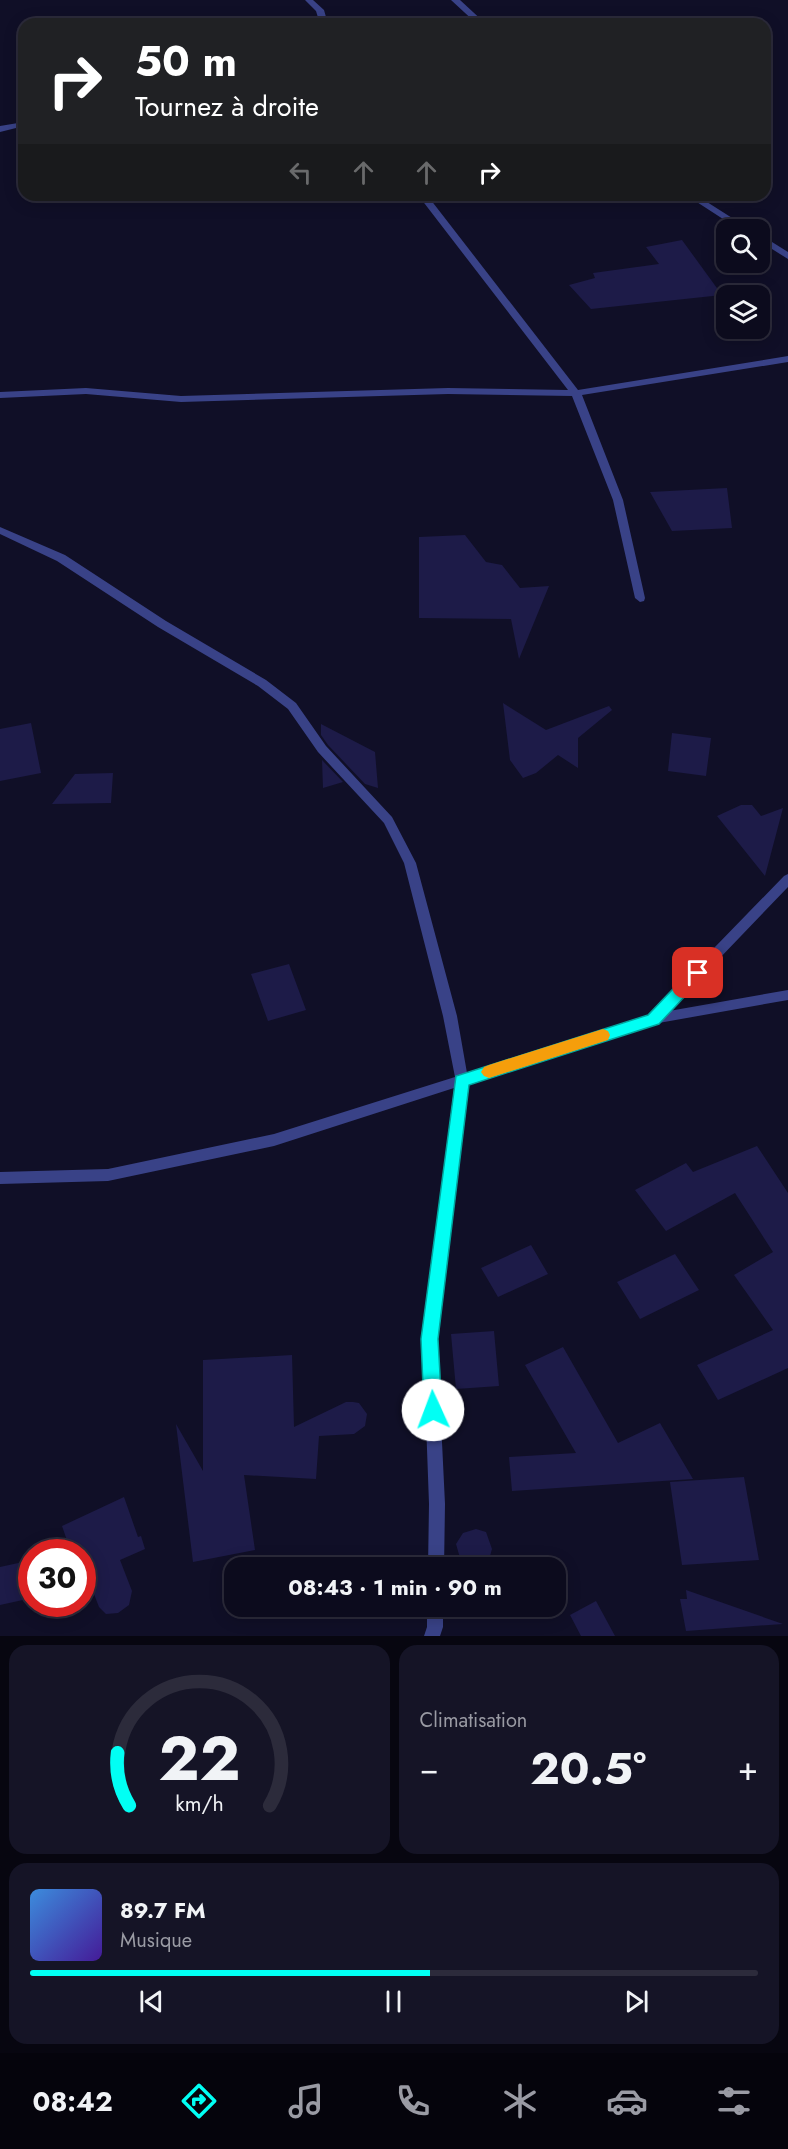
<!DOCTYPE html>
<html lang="fr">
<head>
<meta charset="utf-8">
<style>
	:root { --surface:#0c0b1d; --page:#151426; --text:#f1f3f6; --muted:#9a9ba4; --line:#2c2b3b; --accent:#01fff4 }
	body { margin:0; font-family:Jost,sans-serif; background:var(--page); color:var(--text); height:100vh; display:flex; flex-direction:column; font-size:22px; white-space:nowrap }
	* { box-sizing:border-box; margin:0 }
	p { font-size:20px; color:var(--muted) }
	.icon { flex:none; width:33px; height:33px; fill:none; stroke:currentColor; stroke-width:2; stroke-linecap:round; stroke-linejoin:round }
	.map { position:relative; height:1636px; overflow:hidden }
	.side { display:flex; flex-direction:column; gap:9px; padding:9px; background:#070610; flex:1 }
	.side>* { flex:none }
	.banner { position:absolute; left:18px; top:18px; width:753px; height:183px; border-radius:18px; box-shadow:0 3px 15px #0003,0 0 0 2px var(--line); background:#202124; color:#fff; overflow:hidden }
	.buttons { position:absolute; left:716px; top:219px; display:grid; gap:12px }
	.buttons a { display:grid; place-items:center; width:54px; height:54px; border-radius:12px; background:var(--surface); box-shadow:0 3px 15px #0003,0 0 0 2px var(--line); font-size:30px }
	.speed { position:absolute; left:18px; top:1539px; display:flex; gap:12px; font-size:30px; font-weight:700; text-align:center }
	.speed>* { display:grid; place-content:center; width:78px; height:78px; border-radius:50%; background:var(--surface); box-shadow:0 3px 15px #0003,0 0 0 2px var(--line); line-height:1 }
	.speed .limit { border:9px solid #d22; background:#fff; color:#111 }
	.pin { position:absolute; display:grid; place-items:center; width:51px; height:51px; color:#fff; margin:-26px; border-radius:12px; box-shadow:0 3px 9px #0006 }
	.me { position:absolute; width:66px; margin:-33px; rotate:358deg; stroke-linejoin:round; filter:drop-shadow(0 0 4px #0008) }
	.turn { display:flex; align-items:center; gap:21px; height:126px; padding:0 18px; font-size:27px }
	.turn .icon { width:78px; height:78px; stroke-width:2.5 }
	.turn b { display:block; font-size:42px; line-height:51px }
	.lanes { display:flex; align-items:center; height:57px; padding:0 18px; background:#0003; justify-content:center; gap:30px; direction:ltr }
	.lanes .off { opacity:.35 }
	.big { font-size:45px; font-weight:700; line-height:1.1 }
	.side .widget { flex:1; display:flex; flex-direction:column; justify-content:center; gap:9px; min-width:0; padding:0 21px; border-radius:18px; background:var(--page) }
	.side .dial { align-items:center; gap:0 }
	.dial svg { height:156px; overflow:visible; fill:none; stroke:var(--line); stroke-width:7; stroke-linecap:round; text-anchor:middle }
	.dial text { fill:var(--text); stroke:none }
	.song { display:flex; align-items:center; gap:18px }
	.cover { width:72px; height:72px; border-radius:9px; background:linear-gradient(135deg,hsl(210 70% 55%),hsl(260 70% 35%)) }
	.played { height:6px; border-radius:3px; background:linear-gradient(90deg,var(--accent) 55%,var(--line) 55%) }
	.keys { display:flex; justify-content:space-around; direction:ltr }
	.heat { display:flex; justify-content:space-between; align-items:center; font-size:33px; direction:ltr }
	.side .tiles { flex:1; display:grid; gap:9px; grid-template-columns:1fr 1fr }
	.widget:last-child { grid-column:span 2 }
	.trip { position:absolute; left:224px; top:1557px; width:342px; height:60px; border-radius:18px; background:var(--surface); box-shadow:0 3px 15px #0003,0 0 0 2px var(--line); font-weight:700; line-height:60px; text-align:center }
	.tab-bar { display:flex; height:96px; justify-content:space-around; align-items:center; background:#05040c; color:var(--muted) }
	.tab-bar .icon { width:42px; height:42px }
	.tab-bar .selected { color:var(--accent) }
	.tab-bar b { font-size:27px; color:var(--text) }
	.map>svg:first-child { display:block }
</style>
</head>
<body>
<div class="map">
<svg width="788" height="1636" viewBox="0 0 788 1636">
	<rect width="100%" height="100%" fill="#100f27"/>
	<path fill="#1d1b48" d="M682,240L722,295L591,309L569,285L595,278L593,273L659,264L646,247Z
		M727,488L732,528L672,531L650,492Z
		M465,535L486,562L502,565L520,588L549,586L519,659L511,619L419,618V537Z
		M503,703L546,730L609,706L612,710L578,738V768L558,755L536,773L523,778L510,760Z
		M31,723L41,773L0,781V729Z
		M321,724L375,752L378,788L365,784L328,745L321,735Z
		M672,733L711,738L706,776L668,771Z
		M322,760L343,782L323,788Z
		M113,773L111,803L52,804L75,774Z
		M741,805H752L761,816L783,808L765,876L717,816Z
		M289,964L306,1010L268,1021L251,974Z
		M757,1146L788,1193V1368L718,1400L697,1365L773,1330L734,1275L773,1252L735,1193L666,1231L635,1190L686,1163L693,1172Z
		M531,1245L548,1274L498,1297L481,1268Z
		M675,1254L699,1290L640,1319L617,1282Z
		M494,1331L499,1386L456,1389L451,1334Z
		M563,1347L618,1443L660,1423L693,1479L512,1491L509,1457L576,1453L525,1365Z
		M292,1355L294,1427L346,1402H353L359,1403L367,1414L365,1426L354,1434L319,1436L316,1479L244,1475L255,1550L193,1562L176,1424L203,1471V1360Z
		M744,1477L759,1560L682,1565L670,1482Z
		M124,1497L138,1537L141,1536L145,1549L120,1560L132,1591L129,1605L118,1613L106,1614L99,1607L87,1576L82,1578V1552H67H71L62,1526Z
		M476,1529L486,1532L492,1549L490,1556L480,1568H471L460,1558L456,1544L463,1533Z
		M32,1560V1598L0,1605V1567Z
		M686,1590L783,1624L686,1631L680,1599H687Z
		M596,1601L615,1636H581L570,1615Z"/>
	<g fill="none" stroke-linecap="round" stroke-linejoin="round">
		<path fill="#394287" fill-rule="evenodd" d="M305,0H313L324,10L328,24H320L316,11Z
			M451,0H460L486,24H477Z
			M24,122V126L0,132V126Z
			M418,195H427L578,390L788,356V362L582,395L623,500L645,598L644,601L640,602L635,598L613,500L572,396L448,394L181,402L86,394L0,398V392L86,388L181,396L448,388L568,390Z
			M686,195H696L751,230H740Z
			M759,234L788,252V259L759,241Z
			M0,527L65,555L166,621L266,680L296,703L326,746L392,817L416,863L457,1016L467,1073L649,1015L784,876L788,874V887L669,1011L788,990V1000L653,1024L468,1084L437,1339L445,1504L444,1568H428L429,1504L423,1339L454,1088L274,1146L108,1181L0,1184V1172L108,1169L274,1134L455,1077L443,1016L404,863L384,823L318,752L288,709L258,686L158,627L57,561L0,534Z
			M427,1606H443V1627L440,1636H424L427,1627Z"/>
	</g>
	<path fill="#01fff4" stroke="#01a69f" stroke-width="1.5" d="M698,967L703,968L706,973L703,977L659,1024L469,1085L438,1339L442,1410L439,1416L433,1418L427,1416L424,1410L421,1339L456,1076L648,1015L693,968Z"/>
	<path fill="#f59e0b" d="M603,1029L608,1031L610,1035L608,1040L489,1078L484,1076L481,1072L484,1067L489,1065Z"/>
</svg>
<div class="buttons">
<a><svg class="icon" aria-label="search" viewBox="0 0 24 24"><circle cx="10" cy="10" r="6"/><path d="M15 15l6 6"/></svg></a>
<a><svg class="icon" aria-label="layers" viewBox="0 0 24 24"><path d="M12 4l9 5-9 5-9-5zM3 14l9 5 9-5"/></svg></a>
</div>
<div class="speed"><div class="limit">30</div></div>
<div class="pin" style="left:698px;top:973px;background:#d93025"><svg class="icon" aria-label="arrive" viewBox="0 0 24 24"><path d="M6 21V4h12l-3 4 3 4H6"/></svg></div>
<svg class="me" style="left:433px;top:1410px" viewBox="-20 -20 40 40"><circle r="19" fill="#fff"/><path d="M0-13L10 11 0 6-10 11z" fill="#01fff4"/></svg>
<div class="trip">08:43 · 1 min · 90 m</div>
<div class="banner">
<div class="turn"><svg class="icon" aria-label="right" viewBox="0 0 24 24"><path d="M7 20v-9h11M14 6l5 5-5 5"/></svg><div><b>50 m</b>Tournez à droite</div></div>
<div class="lanes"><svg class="icon off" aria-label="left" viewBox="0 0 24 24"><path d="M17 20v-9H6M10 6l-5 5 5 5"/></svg><svg class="icon off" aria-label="ahead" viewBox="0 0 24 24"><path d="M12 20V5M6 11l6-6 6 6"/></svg><svg class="icon off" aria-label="ahead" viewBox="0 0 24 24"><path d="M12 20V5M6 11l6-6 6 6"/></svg><svg class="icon" aria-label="right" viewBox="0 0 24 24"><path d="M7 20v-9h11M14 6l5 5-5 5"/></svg></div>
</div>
</div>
<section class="side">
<div class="tiles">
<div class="widget dial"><svg viewBox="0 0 100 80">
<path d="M14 69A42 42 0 1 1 86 69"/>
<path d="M14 69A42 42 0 0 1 8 42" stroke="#01fff4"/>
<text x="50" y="56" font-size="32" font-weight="700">22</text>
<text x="50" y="72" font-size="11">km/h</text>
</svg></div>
<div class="widget"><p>Climatisation</p>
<div class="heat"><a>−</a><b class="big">20.5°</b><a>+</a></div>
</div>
<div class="widget">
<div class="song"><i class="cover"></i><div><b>89.7 FM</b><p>Musique</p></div></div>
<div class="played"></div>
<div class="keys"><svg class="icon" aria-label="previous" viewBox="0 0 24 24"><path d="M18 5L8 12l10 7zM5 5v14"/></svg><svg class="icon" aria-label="pause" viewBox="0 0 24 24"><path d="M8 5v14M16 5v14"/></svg><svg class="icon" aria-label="next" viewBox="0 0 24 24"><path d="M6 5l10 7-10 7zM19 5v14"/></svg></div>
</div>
</div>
</section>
<nav class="tab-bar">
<b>08:42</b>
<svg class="icon selected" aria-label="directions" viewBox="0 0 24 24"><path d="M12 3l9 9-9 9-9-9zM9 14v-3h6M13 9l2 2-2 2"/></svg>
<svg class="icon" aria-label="music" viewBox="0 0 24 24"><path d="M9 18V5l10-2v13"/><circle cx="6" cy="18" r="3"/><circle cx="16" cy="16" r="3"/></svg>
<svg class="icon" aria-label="phone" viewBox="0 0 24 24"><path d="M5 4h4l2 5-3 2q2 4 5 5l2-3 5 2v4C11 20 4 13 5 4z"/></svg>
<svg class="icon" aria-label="climate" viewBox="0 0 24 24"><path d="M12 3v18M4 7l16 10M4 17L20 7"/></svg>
<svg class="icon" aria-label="car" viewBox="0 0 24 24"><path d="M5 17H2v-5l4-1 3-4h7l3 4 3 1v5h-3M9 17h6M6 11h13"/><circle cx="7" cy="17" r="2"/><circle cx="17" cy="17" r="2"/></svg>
<svg class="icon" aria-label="filters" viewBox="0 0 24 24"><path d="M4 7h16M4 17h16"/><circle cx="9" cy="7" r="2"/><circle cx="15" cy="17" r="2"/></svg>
</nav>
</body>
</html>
